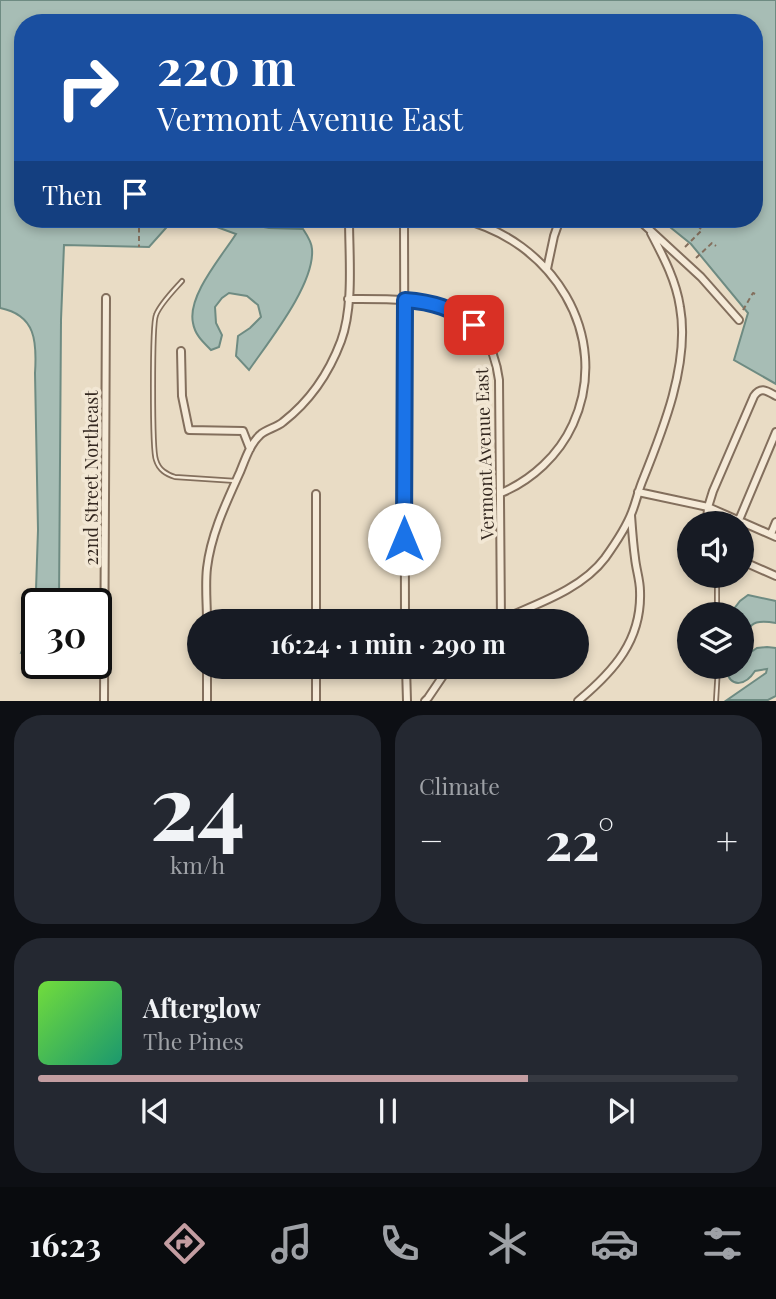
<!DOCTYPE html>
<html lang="en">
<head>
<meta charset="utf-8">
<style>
	:root { --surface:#171b24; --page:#242831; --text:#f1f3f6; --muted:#9ea1a6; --line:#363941; --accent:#c39da1 }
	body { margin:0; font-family:"Playfair Display",serif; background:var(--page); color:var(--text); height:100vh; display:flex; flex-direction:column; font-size:26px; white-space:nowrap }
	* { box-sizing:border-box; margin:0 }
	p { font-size:23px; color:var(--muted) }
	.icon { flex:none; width:38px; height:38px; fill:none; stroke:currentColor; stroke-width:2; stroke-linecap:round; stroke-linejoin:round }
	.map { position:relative; height:701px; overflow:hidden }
	.drawer { display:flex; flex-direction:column; gap:14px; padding:14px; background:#0d0f14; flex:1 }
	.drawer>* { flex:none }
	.banner { position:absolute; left:14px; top:14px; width:749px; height:214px; border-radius:28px; box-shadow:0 4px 10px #0003; background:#1a4fa0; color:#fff; overflow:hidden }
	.controls { position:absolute; left:677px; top:511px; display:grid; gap:14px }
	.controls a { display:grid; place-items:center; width:77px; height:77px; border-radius:50%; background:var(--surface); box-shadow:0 4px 10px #0003; font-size:35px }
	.speed { position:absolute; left:21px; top:588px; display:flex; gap:14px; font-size:35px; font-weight:700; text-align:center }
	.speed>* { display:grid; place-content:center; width:91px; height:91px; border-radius:50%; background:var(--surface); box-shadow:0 4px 10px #0003; line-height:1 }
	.speed .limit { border:4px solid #111; border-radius:10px; background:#fff; color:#111 }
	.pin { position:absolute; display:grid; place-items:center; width:60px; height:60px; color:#fff; margin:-30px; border-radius:14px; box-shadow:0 4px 10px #0006 }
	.me { position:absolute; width:77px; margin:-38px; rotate:0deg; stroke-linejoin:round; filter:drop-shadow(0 0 5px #0008) }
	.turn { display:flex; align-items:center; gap:24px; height:147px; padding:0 28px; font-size:32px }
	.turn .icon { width:91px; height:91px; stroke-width:2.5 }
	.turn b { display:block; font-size:49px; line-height:60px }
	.then { display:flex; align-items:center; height:66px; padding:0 28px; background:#0003; gap:14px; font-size:26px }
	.big { font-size:52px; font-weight:700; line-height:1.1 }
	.drawer .tile { flex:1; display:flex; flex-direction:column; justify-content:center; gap:10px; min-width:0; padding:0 24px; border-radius:28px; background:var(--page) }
	.drawer .dial { align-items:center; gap:0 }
	.dial b { font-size:91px; line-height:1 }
	.song { display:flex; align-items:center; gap:21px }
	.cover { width:84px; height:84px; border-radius:10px; background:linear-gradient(135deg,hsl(100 70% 55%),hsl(160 70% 35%)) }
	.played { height:7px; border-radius:4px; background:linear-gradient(90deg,var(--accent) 70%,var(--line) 70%) }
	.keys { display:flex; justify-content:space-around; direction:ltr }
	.heat { display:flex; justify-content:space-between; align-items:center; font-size:38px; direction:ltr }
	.drawer .tiles { flex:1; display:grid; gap:14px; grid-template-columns:1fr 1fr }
	.tile:last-child { grid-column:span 2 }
	.trip { position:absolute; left:187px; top:609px; width:402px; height:70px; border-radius:35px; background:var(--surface); box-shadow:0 4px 10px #0003; font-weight:700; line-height:70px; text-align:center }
	.tabs { display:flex; height:112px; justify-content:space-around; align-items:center; background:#090b0e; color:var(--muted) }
	.tabs .icon { width:49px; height:49px }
	.tabs .current { color:var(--accent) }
	.tabs b { font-size:32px; color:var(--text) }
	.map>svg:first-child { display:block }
</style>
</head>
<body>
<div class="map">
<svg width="776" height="701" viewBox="0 0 776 701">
	<rect width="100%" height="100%" fill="#e9dcc5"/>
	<path fill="#a7bdb5" stroke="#6e8b82" stroke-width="2" d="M0,0H776V384L734,360L748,313L691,244L660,219H754V23H23V219H174L149,247L64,245L61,320L59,604H37V659L21,653L35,619L38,530L35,373C37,342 36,315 0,308Z
		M195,219H232L241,223L269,228L303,229C307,235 312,243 312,249C315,284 269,341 249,370L236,356L238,336L250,328L261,317L258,305L247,296L229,293L222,298L215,307L216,323L222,335L219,347L211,350C203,342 195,335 193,323C187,296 222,256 236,234Z
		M748,595L776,601V623C770,622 757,620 752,625C748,628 747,635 742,639V614H730L740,601Z
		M767,647L776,648V696L768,700H727L766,673L767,669L755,671C746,685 731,689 726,670L730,667H742V658L757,648Z"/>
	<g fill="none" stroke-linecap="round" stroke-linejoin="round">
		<defs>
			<path id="lane" d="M182,281C174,290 160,304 156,315C152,324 152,450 156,460C159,470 166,474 175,477L236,481
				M717,576V614
				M716,701L718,667"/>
			<path id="street" d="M404,219L405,621
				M460,219C551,239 613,335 573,424C559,455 532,480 501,493
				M638,219L701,277L739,320
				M547,269L554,236L560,219
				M348,299C416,299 488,295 499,380L501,620L500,621
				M181,351L182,396L189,430L243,431L250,449
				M638,492L708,507L776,537
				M739,520L776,432
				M707,523L708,507L713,491L754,396C761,386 767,391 776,396
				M771,534L776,522
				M742,561L776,576
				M501,620C536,604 581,590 605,558C615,544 626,528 632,512C636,502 638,492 642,482C663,430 690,363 680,307C676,280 663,256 651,233
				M207,621C207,604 205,585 207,568C211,534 226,503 240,472C245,460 250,444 260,435C266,429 276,428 283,422C310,401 329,373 341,341C354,306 349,256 349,219
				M316,621V494
				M406,667L407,701
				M104,701L106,298
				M207,701V667
				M316,701V667
				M425,701L428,698L449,667
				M578,701C614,671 642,640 640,591C640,580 636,569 635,558C633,544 632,529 631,515"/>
		</defs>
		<use href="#lane" stroke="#836f5d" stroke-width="6"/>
		<use href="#street" stroke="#836f5d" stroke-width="10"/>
		<path stroke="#836f5d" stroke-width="2" stroke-dasharray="5 3.5" stroke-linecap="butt" d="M135,223H139V247
			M685,247L702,230L698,226
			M696,258L712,243L716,246
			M743,310L753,293L757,295"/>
		<use href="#lane" stroke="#f5ead8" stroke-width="2.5"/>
		<use href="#street" stroke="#f5ead8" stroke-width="6"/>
	</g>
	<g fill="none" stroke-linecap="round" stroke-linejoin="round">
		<defs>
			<path id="route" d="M404,539L405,300C432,302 453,308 474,325"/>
		</defs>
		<use href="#route" stroke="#114b97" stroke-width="18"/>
		<use href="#route" stroke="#1a73e8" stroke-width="12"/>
	</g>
	<g text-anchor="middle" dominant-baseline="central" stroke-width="7" stroke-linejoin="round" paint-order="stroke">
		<g font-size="18" fill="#342820" stroke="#f2e7d4">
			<text transform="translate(484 454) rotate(-92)">Vermont Avenue East</text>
			<text transform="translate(91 478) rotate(-90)">22nd Street Northeast</text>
		</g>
	</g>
</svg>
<div class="controls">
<a><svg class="icon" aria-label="sound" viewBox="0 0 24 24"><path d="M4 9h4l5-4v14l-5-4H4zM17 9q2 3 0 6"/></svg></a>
<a><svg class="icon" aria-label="layers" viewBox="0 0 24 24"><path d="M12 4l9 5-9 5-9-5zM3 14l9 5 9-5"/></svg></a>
</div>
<div class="speed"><div class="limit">30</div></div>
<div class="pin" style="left:474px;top:325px;background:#d93025"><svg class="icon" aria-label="arrive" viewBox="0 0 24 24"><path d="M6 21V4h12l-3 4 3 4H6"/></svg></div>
<svg class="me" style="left:404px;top:539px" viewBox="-20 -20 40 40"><circle r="19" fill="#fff"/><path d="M0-13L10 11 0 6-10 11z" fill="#1a73e8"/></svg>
<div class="trip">16:24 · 1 min · 290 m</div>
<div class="banner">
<div class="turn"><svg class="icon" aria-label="right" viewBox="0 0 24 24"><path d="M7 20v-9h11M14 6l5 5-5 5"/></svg><div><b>220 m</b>Vermont Avenue East</div></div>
<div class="then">Then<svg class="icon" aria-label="arrive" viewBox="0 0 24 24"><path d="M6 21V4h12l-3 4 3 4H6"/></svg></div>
</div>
</div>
<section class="drawer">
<div class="tiles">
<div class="tile dial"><b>24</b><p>km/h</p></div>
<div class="tile"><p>Climate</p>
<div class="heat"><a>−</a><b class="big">22°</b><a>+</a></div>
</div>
<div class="tile">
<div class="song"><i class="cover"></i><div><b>Afterglow</b><p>The Pines</p></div></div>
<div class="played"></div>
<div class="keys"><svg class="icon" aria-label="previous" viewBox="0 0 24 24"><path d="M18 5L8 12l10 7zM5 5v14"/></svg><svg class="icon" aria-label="pause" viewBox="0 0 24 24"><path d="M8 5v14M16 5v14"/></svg><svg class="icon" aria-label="next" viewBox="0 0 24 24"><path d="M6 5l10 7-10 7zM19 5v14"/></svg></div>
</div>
</div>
</section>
<nav class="tabs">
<b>16:23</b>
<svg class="icon current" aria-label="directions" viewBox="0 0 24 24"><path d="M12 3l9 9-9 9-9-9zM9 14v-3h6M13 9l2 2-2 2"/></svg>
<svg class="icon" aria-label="music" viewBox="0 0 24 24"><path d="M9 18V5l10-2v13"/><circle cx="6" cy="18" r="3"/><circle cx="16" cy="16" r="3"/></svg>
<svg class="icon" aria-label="phone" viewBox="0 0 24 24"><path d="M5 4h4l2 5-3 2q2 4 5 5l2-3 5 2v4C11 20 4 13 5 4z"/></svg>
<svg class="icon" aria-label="climate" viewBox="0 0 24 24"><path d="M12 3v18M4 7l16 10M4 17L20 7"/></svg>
<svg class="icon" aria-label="car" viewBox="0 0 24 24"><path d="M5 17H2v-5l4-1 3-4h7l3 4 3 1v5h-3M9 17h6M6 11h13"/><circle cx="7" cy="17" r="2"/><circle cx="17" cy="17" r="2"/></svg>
<svg class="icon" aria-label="filters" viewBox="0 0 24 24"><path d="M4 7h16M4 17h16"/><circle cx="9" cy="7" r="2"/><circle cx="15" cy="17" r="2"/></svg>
</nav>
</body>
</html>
